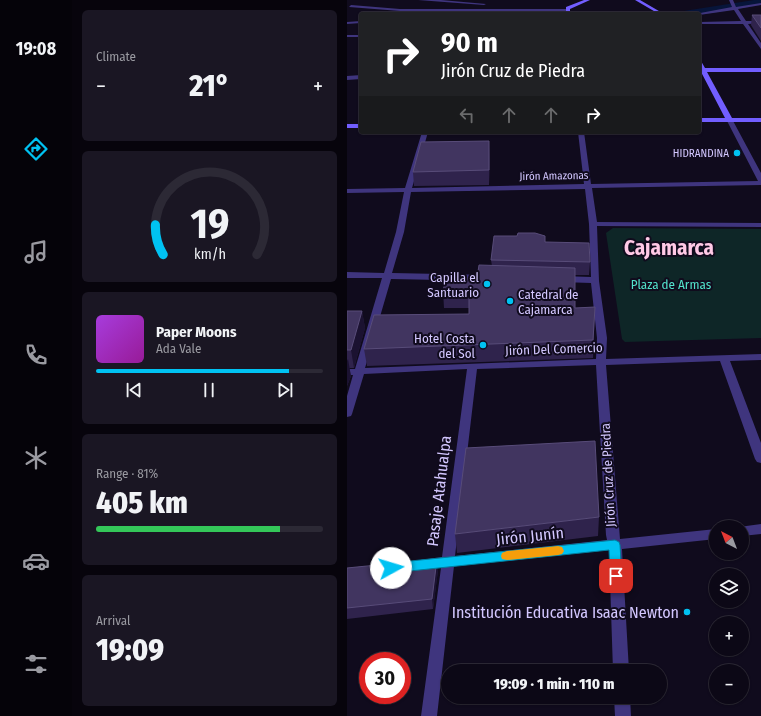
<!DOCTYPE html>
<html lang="en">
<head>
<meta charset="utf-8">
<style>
	:root { --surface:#0c0816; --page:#1a1623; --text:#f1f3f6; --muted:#9a9aa1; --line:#2c2935; --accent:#00c2f2 }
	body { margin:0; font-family:"Fira Sans Condensed",sans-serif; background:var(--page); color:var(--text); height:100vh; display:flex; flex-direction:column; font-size:15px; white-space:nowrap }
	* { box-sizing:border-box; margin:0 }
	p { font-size:13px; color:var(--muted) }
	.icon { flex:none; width:22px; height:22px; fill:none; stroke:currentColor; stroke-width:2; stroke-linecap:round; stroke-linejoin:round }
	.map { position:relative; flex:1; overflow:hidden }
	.panel { display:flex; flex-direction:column; gap:10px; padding:10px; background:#07040c; width:275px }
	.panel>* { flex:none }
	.hud { position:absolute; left:12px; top:12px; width:342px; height:122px; border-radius:4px; box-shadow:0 1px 3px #0004,0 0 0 1px var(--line); background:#202124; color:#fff; overflow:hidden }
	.needle { width:26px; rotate:318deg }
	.controls { position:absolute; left:362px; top:520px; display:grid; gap:8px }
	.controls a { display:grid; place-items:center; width:40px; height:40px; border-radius:50%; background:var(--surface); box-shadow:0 1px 3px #0004,0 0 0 1px var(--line); font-size:20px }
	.speed { position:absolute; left:12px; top:652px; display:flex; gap:8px; font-size:20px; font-weight:700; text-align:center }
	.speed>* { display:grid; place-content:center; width:52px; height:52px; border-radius:50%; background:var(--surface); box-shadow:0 1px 3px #0004,0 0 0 1px var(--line); line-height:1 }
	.speed .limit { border:6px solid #d22; background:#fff; color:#111 }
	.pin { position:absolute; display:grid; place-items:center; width:34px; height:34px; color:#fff; margin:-17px; border-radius:8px; box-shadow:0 2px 6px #0006 }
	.me { position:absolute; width:44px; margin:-22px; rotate:84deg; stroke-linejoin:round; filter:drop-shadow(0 0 3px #0008) }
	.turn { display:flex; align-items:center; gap:14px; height:84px; padding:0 16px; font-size:18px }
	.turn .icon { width:52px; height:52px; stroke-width:2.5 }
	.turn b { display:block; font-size:28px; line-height:34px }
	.lanes { display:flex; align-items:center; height:38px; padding:0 16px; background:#0003; justify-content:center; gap:20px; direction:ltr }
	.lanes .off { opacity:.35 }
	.big { font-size:30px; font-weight:800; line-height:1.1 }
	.panel .widget { flex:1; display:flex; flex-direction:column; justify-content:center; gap:6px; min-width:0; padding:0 14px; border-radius:6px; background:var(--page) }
	.panel .dial { align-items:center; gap:0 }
	.dial svg { height:104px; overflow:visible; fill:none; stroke:var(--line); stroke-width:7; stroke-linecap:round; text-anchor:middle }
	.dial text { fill:var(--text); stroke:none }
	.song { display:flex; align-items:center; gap:12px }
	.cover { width:48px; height:48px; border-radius:6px; background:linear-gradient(135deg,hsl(280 70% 55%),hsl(300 70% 35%)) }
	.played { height:4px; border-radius:2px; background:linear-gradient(90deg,var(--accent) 85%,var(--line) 85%) }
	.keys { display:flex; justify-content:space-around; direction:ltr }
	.heat { display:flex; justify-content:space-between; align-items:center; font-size:22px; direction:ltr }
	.charge { height:6px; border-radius:3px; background:linear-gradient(90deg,#34c759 81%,var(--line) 0) }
	.trip { position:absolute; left:94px; top:664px; width:226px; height:40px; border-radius:20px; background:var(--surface); box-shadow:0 1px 3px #0004,0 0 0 1px var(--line); font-weight:800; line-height:40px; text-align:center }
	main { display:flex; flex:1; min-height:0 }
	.tabs { display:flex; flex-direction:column; width:72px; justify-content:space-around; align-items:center; background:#050309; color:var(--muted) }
	.tabs .icon { width:28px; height:28px }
	.tabs .active { color:var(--accent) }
	.tabs b { font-size:18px; color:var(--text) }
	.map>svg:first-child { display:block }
</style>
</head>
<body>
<main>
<nav class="tabs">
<b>19:08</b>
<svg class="icon active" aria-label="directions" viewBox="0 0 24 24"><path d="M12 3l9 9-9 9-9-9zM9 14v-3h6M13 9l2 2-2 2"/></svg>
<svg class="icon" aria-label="music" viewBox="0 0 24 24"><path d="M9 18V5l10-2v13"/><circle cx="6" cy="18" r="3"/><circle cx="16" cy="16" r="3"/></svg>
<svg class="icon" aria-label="phone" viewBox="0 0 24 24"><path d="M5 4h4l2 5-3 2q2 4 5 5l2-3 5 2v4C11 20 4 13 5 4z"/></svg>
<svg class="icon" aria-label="climate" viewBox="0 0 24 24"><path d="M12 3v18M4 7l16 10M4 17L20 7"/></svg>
<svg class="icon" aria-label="car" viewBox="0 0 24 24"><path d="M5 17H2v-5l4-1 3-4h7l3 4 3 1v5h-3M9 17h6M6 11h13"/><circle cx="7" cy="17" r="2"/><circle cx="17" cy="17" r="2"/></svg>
<svg class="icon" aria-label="filters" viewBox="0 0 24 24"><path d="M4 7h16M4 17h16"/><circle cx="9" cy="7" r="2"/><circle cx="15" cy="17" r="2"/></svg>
</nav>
<section class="panel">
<div class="widget"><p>Climate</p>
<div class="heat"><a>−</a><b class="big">21°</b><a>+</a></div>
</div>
<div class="widget dial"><svg viewBox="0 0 100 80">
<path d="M14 69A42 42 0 1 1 86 69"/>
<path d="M14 69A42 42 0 0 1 8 46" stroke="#00c2f2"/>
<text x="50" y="56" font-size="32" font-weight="700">19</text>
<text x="50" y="72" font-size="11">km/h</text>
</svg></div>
<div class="widget">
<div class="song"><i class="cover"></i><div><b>Paper Moons</b><p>Ada Vale</p></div></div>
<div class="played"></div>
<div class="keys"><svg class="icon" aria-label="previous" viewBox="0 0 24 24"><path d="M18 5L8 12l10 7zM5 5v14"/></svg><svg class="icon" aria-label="pause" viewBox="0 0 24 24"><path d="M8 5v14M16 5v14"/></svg><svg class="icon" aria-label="next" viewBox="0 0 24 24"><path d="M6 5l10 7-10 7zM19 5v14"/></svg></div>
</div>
<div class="widget"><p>Range · 81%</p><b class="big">405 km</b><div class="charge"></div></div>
<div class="widget"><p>Arrival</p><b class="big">19:09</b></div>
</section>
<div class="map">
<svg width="414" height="716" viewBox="0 0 414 716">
	<rect width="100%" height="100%" fill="#100b1d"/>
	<path fill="#0e2627" d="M266,228L414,229V338L278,342L275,339L259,233Z"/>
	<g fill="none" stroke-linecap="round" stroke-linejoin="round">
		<path fill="#07153a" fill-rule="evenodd" d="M407,0H414V5L352,15L332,14L337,11Z"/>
		<path fill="#3f357e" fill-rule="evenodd" d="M71,0H94L139,4L137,5Z
			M382,0H386L389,7L414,3V5L391,9L399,21H414V23L401,24L414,43V49L396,24H352V22L394,21L387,10L352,15L348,14L385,7Z
			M4,5L53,9H220L222,10L220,11H53L2,7Z
			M14,21V23L0,24V22Z
			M0,35H14V37H0Z
			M14,75V79L0,80V76Z
			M382,117L385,119L414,173V185L245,188L250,222L414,223V227L250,226L252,281L260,338L259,359L414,354V360L383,361L414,443V463L410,462L408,459L373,361L259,365L273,539L369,529V539L275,549L282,671H266L262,550L107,566L90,716H74L94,568L78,569L73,568L71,564L73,560L95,557L120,369L17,374L5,414L4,416L0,417V396L6,375H0V369H8L35,278H0V272L37,273L49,232L57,192L0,193V189L58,188L75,132H81L65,188L237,184L231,132H237L244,184L411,181L379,119ZM238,189L242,224L244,277L214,276L210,279L214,282L244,283L250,338L249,359L18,368L44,279L144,281L148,278L144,275L45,273L57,232L64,192ZM249,365L259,535L260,540L108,556L130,369Z
			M414,524V534L395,536V527H392Z
			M267,697H283L284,716H268Z"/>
		<path fill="#725eff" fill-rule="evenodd" d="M237,0H243L223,9V14H219V7Z
			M288,0H293L317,14H312Z
			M352,60L354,61L358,68H414V72H360L385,118H414V122H352V118H378L353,70Z
			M0,124H14V128H0Z"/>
	</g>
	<path fill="#2f234c" d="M405,15H414V41L404,25Z
		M143,155L142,185L67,186L66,172Z
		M198,242L243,262L242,275H228V308L248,307L246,358L20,366L17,349L122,314V308H97L96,291L130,278L145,266L144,260Z
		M0,311H15L18,328L7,368H2L4,376L0,386Z
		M252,517L251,536L110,553L108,534Z
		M90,559L91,570L86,609L0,619V568Z"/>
	<path fill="#1b1231" d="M142,141L143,155L142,185Z
		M15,311L18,328L7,368L4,350Z
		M1,359L4,376L0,386V361Z
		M90,559L91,570L86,609L85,599Z"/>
	<path fill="#413560" stroke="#584c79" d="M405,15H414V28Z
		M142,141V170L66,172L74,142Z
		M171,233H188L198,236V242L242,243L243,262L144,260L147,236H170Z
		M132,265L228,268V308L248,307L246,340L17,349L27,315L122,314V291H96L99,278H130Z
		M0,311H15L4,350H0Z
		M248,441L252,517L108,534L119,448Z
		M90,559L85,599L0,608V568Z"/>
	<path fill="#00c2f2" stroke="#007e9d" d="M268,540L272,542L273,545L275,576L273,580L269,581L265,580L263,576L262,550L44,573L39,571L38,568L39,565L44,563Z"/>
	<path fill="#f59e0b" d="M211,546L215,547L217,551L215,554L211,555L160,560L155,559L154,556L155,553L160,551Z"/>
	<g fill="#00c2f2" stroke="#100b1d" stroke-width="1.5">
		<circle cx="390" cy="153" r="4"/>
		<circle cx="140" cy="284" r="4"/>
		<circle cx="163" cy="301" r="4"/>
		<circle cx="136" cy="345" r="4"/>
		<circle cx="340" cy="612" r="4"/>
	</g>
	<g text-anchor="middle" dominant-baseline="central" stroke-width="4" stroke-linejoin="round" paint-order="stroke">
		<g font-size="11" fill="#d3c7ff" stroke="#100b1d" text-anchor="end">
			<text x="382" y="153">HIDRANDINA</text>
		</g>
		<g font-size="11" fill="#d3c7ff" stroke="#100b1d">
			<text transform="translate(207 176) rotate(-1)">Jirón Amazonas</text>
		</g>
		<g font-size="13" fill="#d3c7ff" stroke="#100b1d" text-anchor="end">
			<text x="132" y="277">Capilla el<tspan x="132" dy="15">Santuario</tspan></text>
			<text x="171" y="294" text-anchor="start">Catedral de<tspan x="171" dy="15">Cajamarca</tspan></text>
			<text x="128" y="338">Hotel Costa<tspan x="128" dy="15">del Sol</tspan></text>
		</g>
		<g font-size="13" fill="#52e1cb" stroke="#100b1d">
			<text x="324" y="284">Plaza de Armas</text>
		</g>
		<g font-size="13" fill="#d3c7ff" stroke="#100b1d">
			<text transform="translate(207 349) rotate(-2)">Jirón Del Comercio</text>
			<text transform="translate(261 475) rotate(-93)">Jirón Cruz de Piedra</text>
		</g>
		<g font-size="16" fill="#d3c7ff" stroke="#100b1d">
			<text transform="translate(92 491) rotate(-83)">Pasaje Atahualpa</text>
			<text transform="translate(183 536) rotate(-6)">Jirón Junín</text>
		</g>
		<g font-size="16" fill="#d3c7ff" stroke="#100b1d" text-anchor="end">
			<text x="332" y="612">Institución Educativa Isaac Newton</text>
		</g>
		<g font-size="21" font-weight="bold" fill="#ffc9e6" stroke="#100b1d">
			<text x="322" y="248">Cajamarca</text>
		</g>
	</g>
</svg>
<div class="controls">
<a><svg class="needle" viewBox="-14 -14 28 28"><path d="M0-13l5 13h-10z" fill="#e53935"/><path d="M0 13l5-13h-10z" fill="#9a9aa1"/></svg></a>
<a><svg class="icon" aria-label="layers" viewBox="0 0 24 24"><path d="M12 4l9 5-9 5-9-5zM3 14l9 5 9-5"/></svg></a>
<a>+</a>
<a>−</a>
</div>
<div class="speed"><div class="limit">30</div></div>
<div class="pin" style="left:269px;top:576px;background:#d93025"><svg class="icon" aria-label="arrive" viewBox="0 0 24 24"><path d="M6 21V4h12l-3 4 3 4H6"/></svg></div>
<svg class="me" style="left:44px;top:568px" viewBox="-20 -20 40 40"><circle r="19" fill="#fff"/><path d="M0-13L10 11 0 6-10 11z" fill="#00c2f2"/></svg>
<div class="trip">19:09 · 1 min · 110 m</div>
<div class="hud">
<div class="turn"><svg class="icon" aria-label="right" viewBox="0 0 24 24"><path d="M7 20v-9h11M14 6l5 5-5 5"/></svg><div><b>90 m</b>Jirón Cruz de Piedra</div></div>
<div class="lanes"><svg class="icon off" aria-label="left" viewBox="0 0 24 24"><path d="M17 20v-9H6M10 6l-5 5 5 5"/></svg><svg class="icon off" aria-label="ahead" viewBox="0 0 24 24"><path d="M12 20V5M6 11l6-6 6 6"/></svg><svg class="icon off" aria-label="ahead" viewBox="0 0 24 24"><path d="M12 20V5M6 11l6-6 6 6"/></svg><svg class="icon" aria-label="right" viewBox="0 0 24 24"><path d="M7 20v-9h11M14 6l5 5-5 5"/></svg></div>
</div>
</div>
</main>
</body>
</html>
